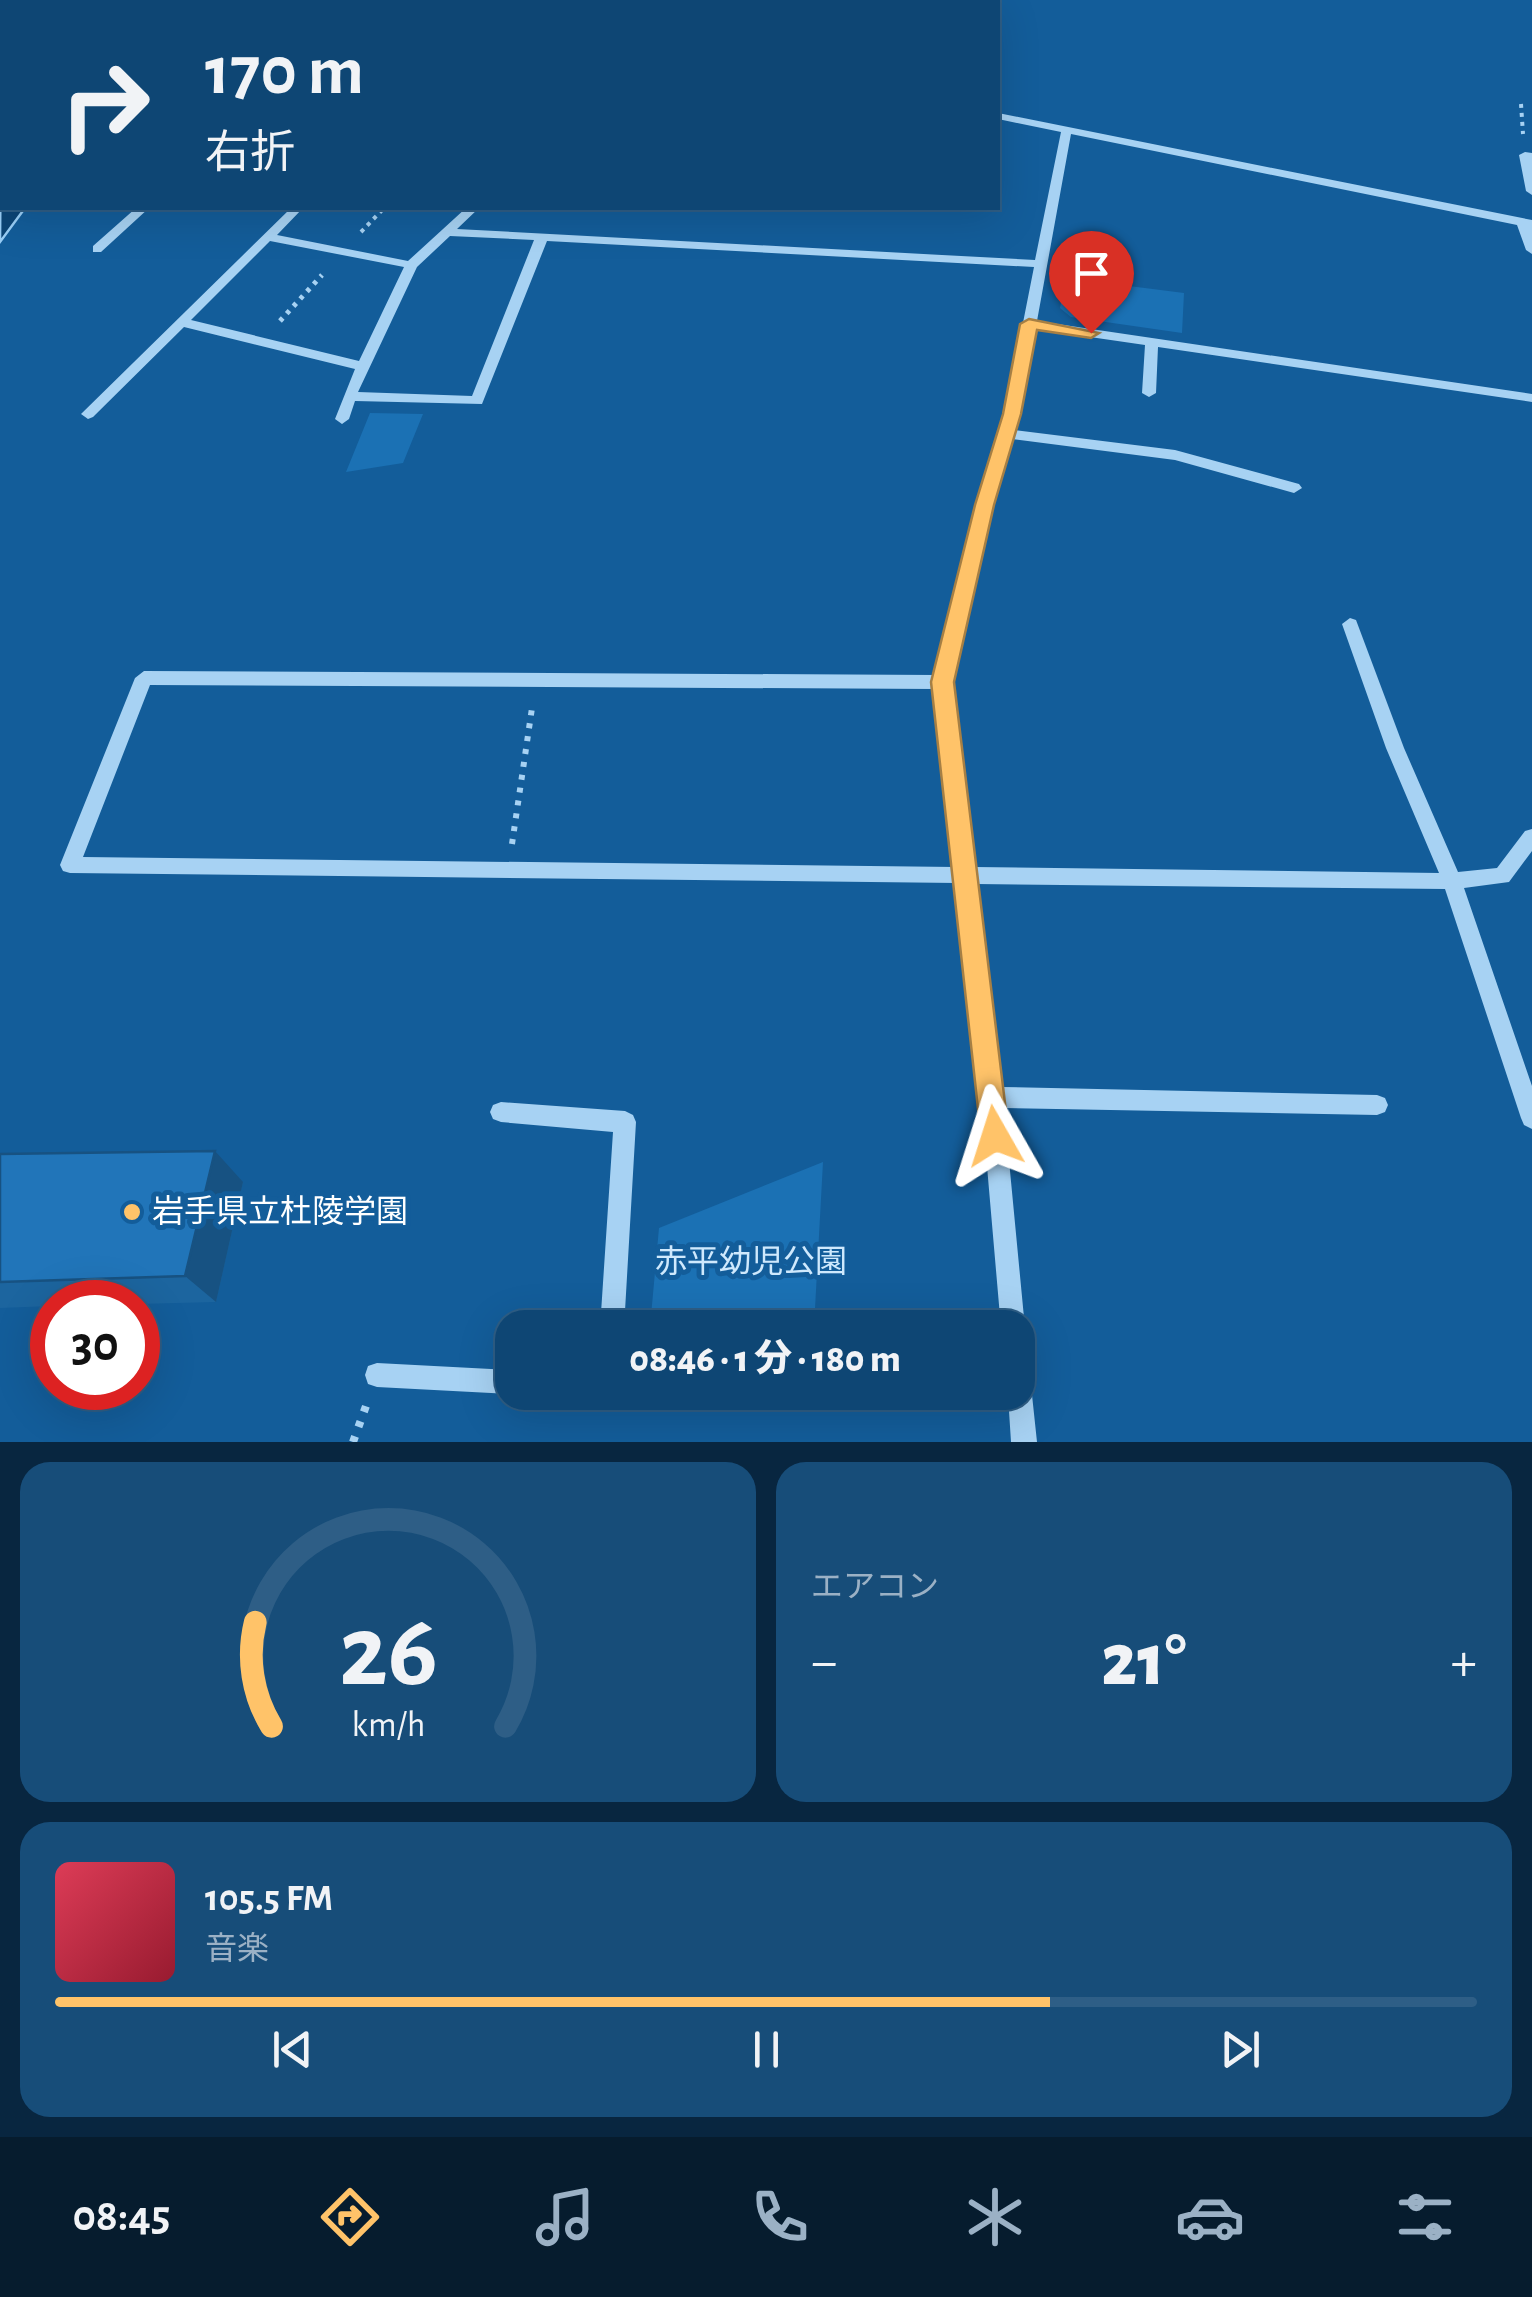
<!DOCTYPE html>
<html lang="ja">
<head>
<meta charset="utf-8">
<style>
	:root { --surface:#0e4674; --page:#174d79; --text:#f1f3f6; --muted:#9bb1c5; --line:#2e5e86; --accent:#ffc369 }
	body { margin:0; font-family:"Alegreya Sans","Noto Sans JP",sans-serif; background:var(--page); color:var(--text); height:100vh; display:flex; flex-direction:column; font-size:38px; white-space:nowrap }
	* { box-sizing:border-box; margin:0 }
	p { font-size:32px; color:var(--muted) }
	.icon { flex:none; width:55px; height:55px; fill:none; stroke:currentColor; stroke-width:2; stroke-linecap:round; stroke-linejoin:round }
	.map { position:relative; height:1442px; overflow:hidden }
	.details { display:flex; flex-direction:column; gap:20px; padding:20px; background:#082640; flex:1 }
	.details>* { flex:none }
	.top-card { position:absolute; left:0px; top:0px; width:1000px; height:210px; box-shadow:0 10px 40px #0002,0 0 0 2px var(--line); background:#0e4674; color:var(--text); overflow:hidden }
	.speed { position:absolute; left:30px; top:1280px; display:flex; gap:20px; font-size:50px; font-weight:700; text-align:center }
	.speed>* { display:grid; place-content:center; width:130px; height:130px; border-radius:50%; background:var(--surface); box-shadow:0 10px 40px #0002,0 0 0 2px var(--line); line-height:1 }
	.speed .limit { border:15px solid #d22; background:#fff; color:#111 }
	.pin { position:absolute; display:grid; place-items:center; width:85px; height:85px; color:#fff; margin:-102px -42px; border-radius:50% 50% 50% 0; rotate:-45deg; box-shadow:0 0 10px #0007 }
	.pin .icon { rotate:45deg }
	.me { position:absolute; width:110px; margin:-55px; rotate:354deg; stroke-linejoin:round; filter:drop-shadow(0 0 8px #0008) }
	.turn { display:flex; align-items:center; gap:35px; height:210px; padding:0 40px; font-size:45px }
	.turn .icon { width:130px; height:130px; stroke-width:2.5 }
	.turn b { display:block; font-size:70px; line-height:85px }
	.big { font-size:75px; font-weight:800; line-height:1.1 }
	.details .card { flex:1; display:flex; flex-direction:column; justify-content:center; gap:15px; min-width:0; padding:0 35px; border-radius:30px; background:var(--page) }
	.details .dial { align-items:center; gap:0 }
	.dial svg { height:260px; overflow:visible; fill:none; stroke:var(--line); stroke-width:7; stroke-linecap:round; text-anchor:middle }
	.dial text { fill:var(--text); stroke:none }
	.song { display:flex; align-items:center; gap:30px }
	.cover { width:120px; height:120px; border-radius:15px; background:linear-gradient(135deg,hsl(350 70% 55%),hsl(350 70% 35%)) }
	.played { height:10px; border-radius:5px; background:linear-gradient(90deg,var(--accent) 70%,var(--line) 70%) }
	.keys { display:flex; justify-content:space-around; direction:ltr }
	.heat { display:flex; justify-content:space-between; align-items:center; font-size:55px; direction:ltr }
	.details .tiles { flex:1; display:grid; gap:20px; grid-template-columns:1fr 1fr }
	.card:last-child { grid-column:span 2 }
	.trip { position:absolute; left:495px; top:1310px; width:540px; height:100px; border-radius:30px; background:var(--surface); box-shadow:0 10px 40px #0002,0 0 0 2px var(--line); font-weight:800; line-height:100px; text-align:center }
	.dock { display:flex; height:160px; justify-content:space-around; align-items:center; background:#061c2e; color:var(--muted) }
	.dock .icon { width:70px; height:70px }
	.dock .selected { color:var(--accent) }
	.dock b { font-size:45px; color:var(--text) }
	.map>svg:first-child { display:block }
</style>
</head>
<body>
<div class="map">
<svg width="1532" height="1442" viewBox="0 0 1532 1442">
	<rect width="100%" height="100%" fill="#135d9a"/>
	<path fill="#1b71b4" d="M1066,278L1184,293L1182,333L1071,317L1060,308Z
		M370,413L423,414L403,463L346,472Z
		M823,1162L814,1327H650L659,1228Z"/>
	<path fill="#0c4576" stroke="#99cef6" stroke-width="2.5" d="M2,23V208H25L0,242Z"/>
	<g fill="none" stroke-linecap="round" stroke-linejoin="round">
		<path stroke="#a7d2f3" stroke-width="4" stroke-dasharray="4 5" stroke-linecap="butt" d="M1521,104L1523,134
			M361,232L384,208"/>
		<path stroke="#a7d2f3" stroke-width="5" stroke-dasharray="4 6" stroke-linecap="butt" d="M280,321L322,275"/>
		<path stroke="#a7d2f3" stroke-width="6" stroke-dasharray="5 8" stroke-linecap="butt" d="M512,844L532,708"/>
		<path stroke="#a7d2f3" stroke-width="8" stroke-dasharray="6 10" stroke-linecap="butt" d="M353,1442L366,1406"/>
		<path fill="#a7d2f3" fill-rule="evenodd" d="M998,113L1532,220V254L1526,250L1517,225L1071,134L1037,321L1532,394V402L1158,347L1156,393L1149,397L1142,393L1145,345L1035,329L1014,430L1175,450L1299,484L1302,488L1294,493L1175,460L1012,439L993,505L952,682L974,867L1439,873L1386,748L1342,624L1350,618L1356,620L1404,748L1458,872L1497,868L1525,831L1532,829V851L1509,882L1464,888L1532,1086V1129L1524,1125L1521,1118L1445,889L976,884L1001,1087L1377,1095L1385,1098L1388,1105L1385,1112L1377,1115L1004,1108L1025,1328L1021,1336L1018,1338V1328H1001L981,1097L957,883L70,873L63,871L60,865L135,678L144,671L936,675L977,505L1005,414L1034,267L547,241L482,404L355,401L349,419L342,424L335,419L355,369L184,327L93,417L88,419L81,414L291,208H303L277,235L408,261L466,208H479L457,229L1035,260L1061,132L998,119ZM450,236L534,240L472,396L358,392L417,267ZM270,241L404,267L359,361L191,320ZM150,685L935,689L955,867L83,857Z
			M1525,152L1532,153V195L1526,191L1519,155Z
			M136,208H149L101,252H93V246Z
			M501,1102L625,1111L633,1115L636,1122L624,1328H600L613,1132L501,1122L493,1119L490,1112L493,1105Z
			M377,1363L512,1370V1392H516L512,1394L377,1387L368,1384L365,1375L368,1366Z
			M1018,1364L1027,1367L1030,1376L1037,1442H1011L1009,1411L798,1404L789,1401L786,1392H1018Z"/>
	</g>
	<path fill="#1c659f" d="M0,1154L243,1182L216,1302L138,1304V1302H52V1306L0,1308Z"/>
	<path fill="#175282" d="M215,1151L243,1182L216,1302L185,1276Z"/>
	<path fill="#2175b9" stroke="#175282" stroke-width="2.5" d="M215,1151L185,1276L0,1282V1154Z"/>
	<path fill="#ffc369" stroke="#a67f44" stroke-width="2.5" d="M1029,319L1099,333L1091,338L1037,330L1021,414L994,505L954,682L1009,1136L1005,1146L995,1150L985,1146L981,1136L931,682L975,505L1003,414L1020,324Z"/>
	<circle fill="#ffc369" stroke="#135d9a" stroke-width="4" cx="132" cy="1212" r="10"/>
	<g text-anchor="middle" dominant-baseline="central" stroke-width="10" stroke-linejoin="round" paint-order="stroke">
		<g font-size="32" fill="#fff" stroke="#135d9a" text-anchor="start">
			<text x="152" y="1212">岩手県立杜陵学園</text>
		</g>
		<g font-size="32" fill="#cfe9fd" stroke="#135d9a">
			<text x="751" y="1262">赤平幼児公園</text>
		</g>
	</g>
</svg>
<div class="speed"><div class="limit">30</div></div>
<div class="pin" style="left:1091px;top:333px;background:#d93025"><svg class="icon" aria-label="arrive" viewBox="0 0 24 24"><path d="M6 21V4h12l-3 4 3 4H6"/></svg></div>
<svg class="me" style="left:995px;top:1136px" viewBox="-20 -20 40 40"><path d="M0-17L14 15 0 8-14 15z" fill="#ffc369" stroke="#fff" stroke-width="4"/></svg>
<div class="trip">08:46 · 1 分 · 180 m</div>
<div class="top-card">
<div class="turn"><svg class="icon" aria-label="right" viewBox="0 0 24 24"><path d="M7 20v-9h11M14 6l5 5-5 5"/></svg><div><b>170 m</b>右折</div></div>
</div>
</div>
<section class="details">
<div class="tiles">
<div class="card dial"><svg viewBox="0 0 100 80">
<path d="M14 69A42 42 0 1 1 86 69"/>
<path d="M14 69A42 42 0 0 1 9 37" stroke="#ffc369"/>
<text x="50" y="56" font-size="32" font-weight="700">26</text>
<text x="50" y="72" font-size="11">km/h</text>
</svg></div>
<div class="card"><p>エアコン</p>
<div class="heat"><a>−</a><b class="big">21°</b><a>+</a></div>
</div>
<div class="card">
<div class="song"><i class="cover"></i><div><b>105.5 FM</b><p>音楽</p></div></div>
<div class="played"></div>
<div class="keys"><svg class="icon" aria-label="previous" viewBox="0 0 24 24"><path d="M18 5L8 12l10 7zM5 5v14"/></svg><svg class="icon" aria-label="pause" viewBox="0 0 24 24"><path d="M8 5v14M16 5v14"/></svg><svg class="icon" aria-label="next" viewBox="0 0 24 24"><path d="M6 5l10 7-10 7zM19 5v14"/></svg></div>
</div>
</div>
</section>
<nav class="dock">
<b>08:45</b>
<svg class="icon selected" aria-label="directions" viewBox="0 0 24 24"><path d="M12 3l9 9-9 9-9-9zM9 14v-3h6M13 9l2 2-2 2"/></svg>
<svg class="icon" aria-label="music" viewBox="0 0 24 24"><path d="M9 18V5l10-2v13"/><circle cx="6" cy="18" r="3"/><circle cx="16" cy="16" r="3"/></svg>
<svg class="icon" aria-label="phone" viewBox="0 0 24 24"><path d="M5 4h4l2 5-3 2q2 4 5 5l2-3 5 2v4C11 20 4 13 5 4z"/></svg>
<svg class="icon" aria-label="climate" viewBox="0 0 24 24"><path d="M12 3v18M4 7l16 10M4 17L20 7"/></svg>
<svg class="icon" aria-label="car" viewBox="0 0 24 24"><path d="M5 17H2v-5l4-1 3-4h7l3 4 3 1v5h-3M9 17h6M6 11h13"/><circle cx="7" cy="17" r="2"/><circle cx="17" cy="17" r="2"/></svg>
<svg class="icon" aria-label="filters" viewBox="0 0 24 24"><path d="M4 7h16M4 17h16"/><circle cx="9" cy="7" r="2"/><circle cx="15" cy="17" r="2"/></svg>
</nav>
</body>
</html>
